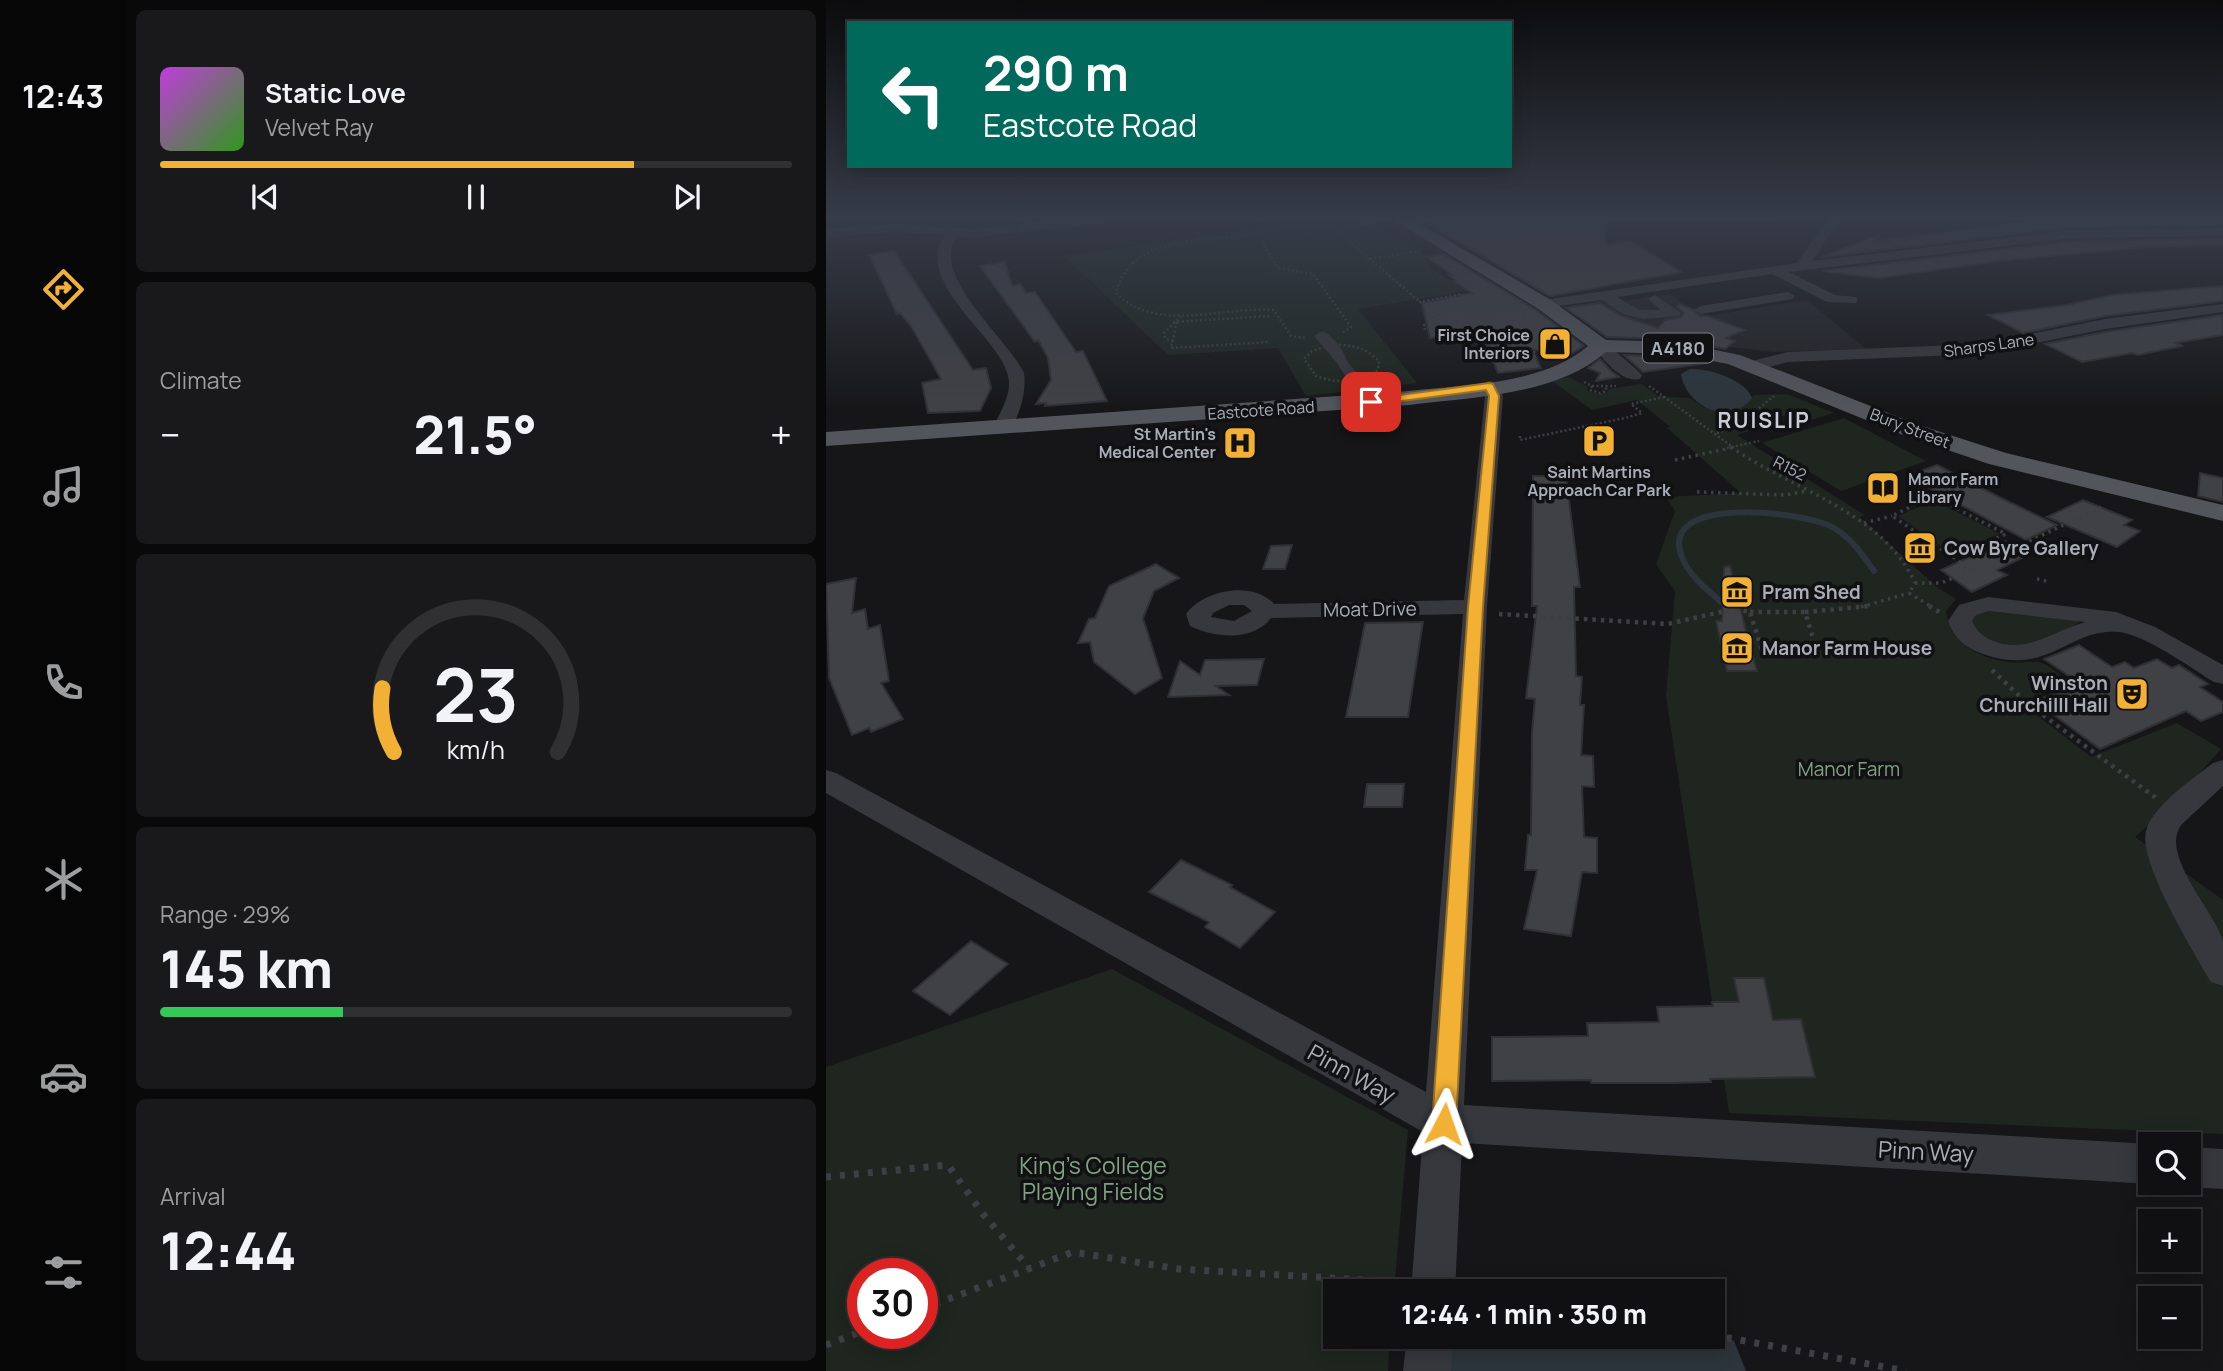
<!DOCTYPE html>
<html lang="en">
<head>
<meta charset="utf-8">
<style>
	:root { --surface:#101012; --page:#19191b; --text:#f1f3f6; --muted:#9c9d9f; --line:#303032; --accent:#f2b134 }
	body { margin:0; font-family:Manrope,sans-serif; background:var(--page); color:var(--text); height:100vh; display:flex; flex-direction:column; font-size:26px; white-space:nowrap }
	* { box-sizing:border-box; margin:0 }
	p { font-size:23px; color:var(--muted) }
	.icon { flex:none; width:38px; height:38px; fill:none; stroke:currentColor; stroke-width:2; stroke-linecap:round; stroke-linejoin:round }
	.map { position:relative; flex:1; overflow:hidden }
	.drawer { display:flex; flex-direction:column; gap:10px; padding:10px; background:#09090a; width:700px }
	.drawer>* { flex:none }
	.banner { position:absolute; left:21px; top:21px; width:665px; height:147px; border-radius:0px; box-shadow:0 4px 18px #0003,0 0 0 2px var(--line); background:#00695c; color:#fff; overflow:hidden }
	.controls { position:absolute; left:1312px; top:1132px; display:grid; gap:14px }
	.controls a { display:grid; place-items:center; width:63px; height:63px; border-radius:0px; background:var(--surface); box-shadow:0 4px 18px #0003,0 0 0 2px var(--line); font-size:35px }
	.speed { position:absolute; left:21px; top:1258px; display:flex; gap:14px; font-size:35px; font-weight:700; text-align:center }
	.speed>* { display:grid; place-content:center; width:91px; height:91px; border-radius:50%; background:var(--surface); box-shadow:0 4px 18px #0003,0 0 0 2px var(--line); line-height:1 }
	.speed .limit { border:10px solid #d22; background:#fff; color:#111 }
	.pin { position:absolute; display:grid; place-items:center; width:60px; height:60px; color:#fff; margin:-30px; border-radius:14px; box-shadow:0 4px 10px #0006 }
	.me { position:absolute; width:77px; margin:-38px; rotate:4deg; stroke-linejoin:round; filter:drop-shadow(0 0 5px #0008) }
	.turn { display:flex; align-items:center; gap:24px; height:147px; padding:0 21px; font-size:32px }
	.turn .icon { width:91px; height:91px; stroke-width:2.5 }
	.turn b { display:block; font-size:49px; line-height:60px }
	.big { font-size:52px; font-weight:800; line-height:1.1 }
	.drawer .widget { flex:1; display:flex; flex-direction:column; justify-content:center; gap:10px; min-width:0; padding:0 24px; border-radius:10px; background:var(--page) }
	.drawer .dial { align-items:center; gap:0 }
	.dial svg { height:182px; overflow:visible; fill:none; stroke:var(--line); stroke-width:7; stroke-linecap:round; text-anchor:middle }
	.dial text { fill:var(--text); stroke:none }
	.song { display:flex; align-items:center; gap:21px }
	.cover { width:84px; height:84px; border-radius:10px; background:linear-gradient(135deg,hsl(290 70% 55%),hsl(110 70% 35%)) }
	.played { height:7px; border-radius:4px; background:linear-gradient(90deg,var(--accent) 75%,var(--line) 75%) }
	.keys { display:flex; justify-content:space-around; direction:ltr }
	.heat { display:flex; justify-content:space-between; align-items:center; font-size:38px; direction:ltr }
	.charge { height:10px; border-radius:5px; background:linear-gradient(90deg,#34c759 29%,var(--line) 0) }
	.trip { position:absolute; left:497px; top:1279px; width:402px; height:70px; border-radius:0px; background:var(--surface); box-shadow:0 4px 18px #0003,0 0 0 2px var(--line); font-weight:800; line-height:70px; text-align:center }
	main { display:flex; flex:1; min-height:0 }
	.tab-bar { display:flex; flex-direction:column; width:126px; justify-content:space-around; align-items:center; background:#060607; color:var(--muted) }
	.tab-bar .icon { width:49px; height:49px }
	.tab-bar .on { color:var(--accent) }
	.tab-bar b { font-size:32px; color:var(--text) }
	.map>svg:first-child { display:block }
</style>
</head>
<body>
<main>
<nav class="tab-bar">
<b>12:43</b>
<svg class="icon on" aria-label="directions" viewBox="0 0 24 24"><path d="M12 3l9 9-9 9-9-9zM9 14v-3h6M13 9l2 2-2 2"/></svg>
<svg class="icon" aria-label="music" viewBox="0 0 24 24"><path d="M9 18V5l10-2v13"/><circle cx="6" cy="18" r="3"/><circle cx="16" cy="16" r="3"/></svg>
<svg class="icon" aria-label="phone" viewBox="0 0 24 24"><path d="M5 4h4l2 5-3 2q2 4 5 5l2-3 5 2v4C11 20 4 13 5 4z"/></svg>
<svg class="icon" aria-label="climate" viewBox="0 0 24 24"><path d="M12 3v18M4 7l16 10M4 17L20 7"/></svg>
<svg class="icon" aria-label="car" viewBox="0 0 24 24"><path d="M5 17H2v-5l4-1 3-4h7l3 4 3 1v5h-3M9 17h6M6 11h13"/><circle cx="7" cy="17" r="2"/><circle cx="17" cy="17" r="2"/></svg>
<svg class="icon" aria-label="filters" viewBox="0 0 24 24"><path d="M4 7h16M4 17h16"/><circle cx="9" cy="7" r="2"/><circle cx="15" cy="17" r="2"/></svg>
</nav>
<section class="drawer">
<div class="widget">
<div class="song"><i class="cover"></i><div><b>Static Love</b><p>Velvet Ray</p></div></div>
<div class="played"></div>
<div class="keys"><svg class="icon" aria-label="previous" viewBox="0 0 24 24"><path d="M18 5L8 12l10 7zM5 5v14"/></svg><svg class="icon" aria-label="pause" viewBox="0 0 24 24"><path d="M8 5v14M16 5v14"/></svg><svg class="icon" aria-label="next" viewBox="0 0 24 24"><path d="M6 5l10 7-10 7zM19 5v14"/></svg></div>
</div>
<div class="widget"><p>Climate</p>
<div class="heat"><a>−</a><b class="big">21.5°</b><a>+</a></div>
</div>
<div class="widget dial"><svg viewBox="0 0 100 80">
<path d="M14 69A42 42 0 1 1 86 69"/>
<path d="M14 69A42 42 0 0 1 9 41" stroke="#f2b134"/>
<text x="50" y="56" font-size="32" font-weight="700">23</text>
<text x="50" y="72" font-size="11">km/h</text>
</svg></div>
<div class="widget"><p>Range · 29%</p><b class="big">145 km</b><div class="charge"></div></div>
<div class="widget"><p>Arrival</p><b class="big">12:44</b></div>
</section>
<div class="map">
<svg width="1397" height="1371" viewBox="0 0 1397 1371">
	<rect width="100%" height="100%" fill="#161618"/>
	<path fill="#222225" d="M439,219H545L475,236L465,230L459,231Z
		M844,294L868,312L874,311L882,316L981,300L1040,349L948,352L795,335L745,306L792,297L797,301Z"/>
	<path fill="#1e261f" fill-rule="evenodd" d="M530,223H542L589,248L598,254L604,267L641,291L532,309L591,383L480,396L452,348L342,355L238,256L449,225L475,236Z
		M743,377L762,387L761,390C768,394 774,394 781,392L783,389L816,384L832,396L864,398L877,407L894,411H902L926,398L927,395L961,394L1008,413L979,422L966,414L917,425L923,431L911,435L1039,515L1034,517L1112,588L1130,599L1120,611C1124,642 1153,659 1183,662C1193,664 1206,660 1216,663C1225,666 1235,676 1243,682L1195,703L1265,757L1351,723L1395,749L1348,802L1309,837L1397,900V1134L903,1113L840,696L849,591L830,564L849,511L840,497L915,493L841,428L844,427L811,400L766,410L726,381Z
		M1018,418L1100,461L1015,491L936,443Z
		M1108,500L1174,534L1126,554L1072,516Z
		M1154,610L1257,620L1226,639L1199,651L1156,641L1144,618Z
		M286,969L582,1130L568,1291L509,1292V1337H564L562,1371H0V1067ZM37,1274H96V1334H37Z"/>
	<path fill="#2c353c" d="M864,369C883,368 920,380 926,398C903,427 860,407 855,374Z"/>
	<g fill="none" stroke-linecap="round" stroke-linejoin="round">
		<path stroke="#2c353c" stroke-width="6" d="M895,602C881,589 863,576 856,557C830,494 979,511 1008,528C1025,538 1037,555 1048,571"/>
		<path fill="#2c353c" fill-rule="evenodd" d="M887,1332L908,1341L920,1371H613L625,1341L633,1337H887Z"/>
	</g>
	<path fill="#404145" stroke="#303034" stroke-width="2" d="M603,219H779L780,245L805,241L855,272L724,296L600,222Z
		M1371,219H1397V225L1248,227L995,257L1053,235L1050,241L1212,220Z
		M1397,239V245L1320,247L1173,261L1052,278L997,271L1248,241Z
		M68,251L147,370L160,368L165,388L154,411L102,413L96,383L115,379L85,326L74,313L71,314L43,255Z
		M617,254L710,310L758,346L737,359L705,348L715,368L672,373L658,339L619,342L617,337L604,338L596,303L646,293L627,281L630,280L623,275H627L601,257Z
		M179,262L186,286L194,284L200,293L209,292L250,352L257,351L281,401L219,406L220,403L210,404L225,380L222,358L212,340L209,342L154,266Z
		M1397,286V301L1279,316L1197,333L1162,315L1241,305L1287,295Z
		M774,303L796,316L832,328L839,320L855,317L858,313L851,307L853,304L866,309L874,316H882L919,330L900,338L909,341L899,349L850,339L781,337L740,308Z
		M1397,315V335L1349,343L1356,346L1312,355L1306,353L1256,362L1219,344L1279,332Z
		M798,355L850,357L881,363L817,372Z
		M774,359L785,371L793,377L770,381L774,373L762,368Z
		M1111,465L1175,498L1231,525L1200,540L1081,476Z
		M1374,473L1397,478V502L1372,496Z
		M707,476H740L754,587H748L750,676L756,677L754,705H758L755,755L767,756L768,787L756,786L758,837L771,838V873L756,872L745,936L698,929L711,870H699L702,835H705L706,732L709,699L700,698L711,606H706Z
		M1257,500L1306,520L1298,525L1314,531L1291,547L1221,517Z
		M1179,541L1204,554L1171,570L1181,575L1146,592L1115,570Z
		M466,545L459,569H437L445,546Z
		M330,564L353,578L328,591L317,618L336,678L309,694L268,662L264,642L252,643L263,619L269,618L283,586Z
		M904,566L921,635L931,671H901L890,621H896L898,567Z
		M30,578L26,613L39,609L42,629L54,625L63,681L55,683L77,719L45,732L43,728L26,735L3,678L0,584Z
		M597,622L582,717H520L539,623Z
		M1253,645L1286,667L1299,662L1308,668L1331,659L1346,668L1353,665L1382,684L1374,687L1397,702V712L1375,721L1360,711L1274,749L1209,701L1253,683L1218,659Z
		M438,659L431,685L390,686L403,695L342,697L354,661L374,675L379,660Z
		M541,784H578L576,807H538Z
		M355,860L406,885L404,887L449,912L414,948L379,927L383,922L323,892Z
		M145,941L182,964L124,1015L87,991Z
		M908,978H938L947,1020L975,1019L989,1077L884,1079L885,1082L848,1083H765V1080L666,1081V1037L762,1036L761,1023L833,1022L831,1007L887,1006L886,1002H913Z"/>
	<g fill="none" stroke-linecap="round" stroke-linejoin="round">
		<path stroke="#3d3f44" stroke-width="2.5" stroke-dasharray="2 2.5" stroke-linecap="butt" d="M433,219L444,227L443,230C393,247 308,226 290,293C329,334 398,306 448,310L465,336L480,338
			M553,219L511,231L594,302
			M431,234L452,268L487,274L525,327L516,333
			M544,259L594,251
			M682,260L698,257
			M621,321L594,302L635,294L670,316L676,330L708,342L732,339
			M347,322L444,316
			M351,322L345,348L443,342
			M599,330L598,325L643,322L641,318L669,316
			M640,340L643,356
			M347,342L339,338L338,333L357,314
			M708,342L709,361
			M504,345C524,344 539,347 553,361L552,370C533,383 512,384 490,376L478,359L486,351Z
			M758,382L766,386H790
			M766,386L764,390L774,393L780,391V387
			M823,386L908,448
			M891,433L910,427L948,396
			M694,436V440L799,418L816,413L805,404L839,397
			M901,448L933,441"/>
		<path stroke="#3d3f44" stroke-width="3.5" stroke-dasharray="2.5 4.5" stroke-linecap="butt" d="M905,447C966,490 1056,511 1089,583L1083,593
			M849,460L909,447
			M871,492L959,495L981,491
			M1106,496L1100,492L1145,472
			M1106,496L1180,534L1127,557L1066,516Z
			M1038,523L1066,516
			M1197,544L1278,506
			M1127,557L1144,570
			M1211,579L1224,582
			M1089,583H1115L1151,568
			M1083,593L1106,607
			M1035,607L1083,593"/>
		<path stroke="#3d3f44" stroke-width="4.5" stroke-dasharray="3.5 5" stroke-linecap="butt" d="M1103,606L1115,613
			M924,612H979L991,651H936Z
			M979,612L1045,606
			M673,614L842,624L908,609L924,612
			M1166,670L1202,704L1330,798"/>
		<path stroke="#3d3f44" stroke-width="7" stroke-dasharray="5 9" stroke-linecap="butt" d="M1335,1140L1354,1141
			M0,1177L122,1165L157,1214L203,1268
			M96,1309L247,1252L353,1269L574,1282
			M887,1335L1080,1371
			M0,1345L37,1331"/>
		<path fill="#37383d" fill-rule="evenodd" d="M241,219H284L278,223L150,237L131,236C102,274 182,339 198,373C201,389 193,428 176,433L167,427C174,413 184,397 183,381C180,339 85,285 119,235L69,232L0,237V229L69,224L150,229Z
			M572,219H600L594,223L573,224Z
			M1002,219H1014L986,261L1248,230L1397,228V236L1248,238L963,272L1009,295L1030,297L1032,300L1030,303L1001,302L946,274L791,297L814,310H835L822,299L829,295L855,313L853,316L817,319L797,314L776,300L718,308L711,304L718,300L971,263Z
			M962,292L969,296L967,299L875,314L868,310L875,306Z
			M1397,304V312L1279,329L1155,354L962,362L928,371L920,366L922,362L962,352L1155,344L1279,319Z
			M496,331C506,334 519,352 521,361L554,402L551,406H539L511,363L488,336Z
			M775,341C780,343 812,370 816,375L814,379C795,383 777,359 767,346Z
			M663,381L669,382L677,396L661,607L638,1105L1325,1144H1327H1325V1183H1328L1325,1184L636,1143L629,1292H585L597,1132L0,793V770L10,773L600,1092L637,614L445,618C427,642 389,638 364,626L360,614C377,590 427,580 448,604L638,600L659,396L654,386ZM403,605H418L426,611L408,621L385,617L387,613Z
			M1162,597L1290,612L1329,627L1397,665V684L1388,682C1365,668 1318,634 1293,632C1244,627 1223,676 1160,655C1141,649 1129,640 1122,621L1133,605ZM1163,611L1260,622C1227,630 1200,656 1165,640C1156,636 1150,630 1146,621L1150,615Z
			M1397,760V786L1356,824C1331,854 1392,915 1397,942C1397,956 1397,972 1397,986L1385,982C1368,952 1312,862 1320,831C1326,806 1368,778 1387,763Z
			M1363,1147L1397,1149V1189L1363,1187L1352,1183H1363Z
			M581,1337H627L625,1371H577Z"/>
		<path fill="#53555c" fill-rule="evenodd" d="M566,219H585L725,300L780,340L850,342L914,355L1093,425L1180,453L1397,505V521L1163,464L1077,435L902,364L850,354L780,352C729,396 647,397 583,405L0,446V432L583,391C641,384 716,385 762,346L711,308Z"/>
	</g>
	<linearGradient id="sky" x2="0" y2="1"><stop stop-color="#0c0c0d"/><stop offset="0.53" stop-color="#363c48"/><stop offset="1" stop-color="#363c48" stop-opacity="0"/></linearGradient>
	<rect width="1397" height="411" fill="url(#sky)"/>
	<path fill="#f2b134" stroke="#9d7322" stroke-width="2" d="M663,383L667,384L673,396L657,607L630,1124L626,1132L618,1135L609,1132L606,1124L642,607L663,396L660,390L545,405L539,402L545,399Z"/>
	<defs>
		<symbol id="shop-square" viewBox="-11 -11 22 22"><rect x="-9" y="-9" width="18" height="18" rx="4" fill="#f2b134" stroke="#111113"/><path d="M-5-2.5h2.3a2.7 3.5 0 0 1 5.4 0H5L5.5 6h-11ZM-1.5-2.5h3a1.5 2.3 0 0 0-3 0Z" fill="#111"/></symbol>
		<symbol id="parking-square" viewBox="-11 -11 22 22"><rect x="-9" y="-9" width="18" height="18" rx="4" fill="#f2b134" stroke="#111113"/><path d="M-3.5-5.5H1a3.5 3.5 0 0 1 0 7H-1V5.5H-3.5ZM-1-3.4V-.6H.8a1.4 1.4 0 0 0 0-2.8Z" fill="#111"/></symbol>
		<symbol id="hospital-square" viewBox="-11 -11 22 22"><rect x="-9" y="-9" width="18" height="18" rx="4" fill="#f2b134" stroke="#111113"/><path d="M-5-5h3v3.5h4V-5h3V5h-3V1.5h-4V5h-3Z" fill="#111"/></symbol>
		<symbol id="library-square" viewBox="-11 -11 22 22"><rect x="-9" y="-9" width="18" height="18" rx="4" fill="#f2b134" stroke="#111113"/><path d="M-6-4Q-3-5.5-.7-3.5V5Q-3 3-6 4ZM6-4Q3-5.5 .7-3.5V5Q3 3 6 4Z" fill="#111"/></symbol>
		<symbol id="museum-square" viewBox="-11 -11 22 22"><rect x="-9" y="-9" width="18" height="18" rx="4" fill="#f2b134" stroke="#111113"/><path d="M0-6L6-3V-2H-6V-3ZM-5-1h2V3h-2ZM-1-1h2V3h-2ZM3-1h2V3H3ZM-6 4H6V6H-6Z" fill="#111"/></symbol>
		<symbol id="theatre-square" viewBox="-11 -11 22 22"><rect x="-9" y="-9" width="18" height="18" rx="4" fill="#f2b134" stroke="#111113"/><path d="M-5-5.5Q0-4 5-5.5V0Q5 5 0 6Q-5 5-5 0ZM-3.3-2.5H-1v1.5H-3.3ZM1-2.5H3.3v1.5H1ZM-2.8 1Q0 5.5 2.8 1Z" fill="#111"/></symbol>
	</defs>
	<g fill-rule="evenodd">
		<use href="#shop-square" x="710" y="325" width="38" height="38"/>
		<use href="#parking-square" x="754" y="422" width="38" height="38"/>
		<use href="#hospital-square" x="395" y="424" width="38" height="38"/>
		<use href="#library-square" x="1038" y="469" width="38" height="38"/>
		<use href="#museum-square" x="1075" y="529" width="38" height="38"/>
		<use href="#museum-square" x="892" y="573" width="38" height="38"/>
		<use href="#museum-square" x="892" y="629" width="38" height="38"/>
		<use href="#theatre-square" x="1287" y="675" width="38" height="38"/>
	</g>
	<g text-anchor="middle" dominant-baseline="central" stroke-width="7" stroke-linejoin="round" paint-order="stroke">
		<g font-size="16" font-weight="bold" fill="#a8adb8" stroke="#111113" text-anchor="end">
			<text x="704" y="335">First Choice<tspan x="704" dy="18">Interiors</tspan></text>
			<text x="390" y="434">St Martin's<tspan x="390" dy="18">Medical Center</tspan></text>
			<text x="773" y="472" text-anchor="middle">Saint Martins<tspan x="773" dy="18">Approach Car Park</tspan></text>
			<text x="1082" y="479" text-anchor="start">Manor Farm<tspan x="1082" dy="18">Library</tspan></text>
		</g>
		<g font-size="16" fill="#a8adb8" stroke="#111113">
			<text transform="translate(1163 345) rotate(-8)">Sharps Lane</text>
			<text transform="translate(435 410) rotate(-4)">Eastcote Road</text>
			<text transform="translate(1084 428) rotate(21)">Bury Street</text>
			<text transform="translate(964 468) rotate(27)">R152</text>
		</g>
		<rect fill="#111113" stroke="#7b7e86" stroke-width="2" x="817" y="333.5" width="70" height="29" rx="5"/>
		<g font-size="18" font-weight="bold" fill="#a8adb8">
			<text x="852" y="348">A4180</text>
		</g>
		<g font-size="19" font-weight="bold" fill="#a8adb8" stroke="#111113" text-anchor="start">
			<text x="1118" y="548">Cow Byre Gallery</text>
			<text x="936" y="592">Pram Shed</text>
			<text x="936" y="648">Manor Farm House</text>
			<text x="1282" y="683" text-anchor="end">Winston<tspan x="1282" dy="22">Churchilll Hall</tspan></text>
		</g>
		<g font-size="19" fill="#a8adb8" stroke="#111113">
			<text transform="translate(544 609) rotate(-1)">Moat Drive</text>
		</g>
		<g font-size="19" fill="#7fa381" stroke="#111113">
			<text x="1023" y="769">Manor Farm</text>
		</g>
		<g font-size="21" font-weight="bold" letter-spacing="2" fill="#c9ccd4" stroke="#111113">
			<text x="938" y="420">RUISLIP</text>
		</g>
		<g font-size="23" fill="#a8adb8" stroke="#111113">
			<text transform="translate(526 1073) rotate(29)">Pinn Way</text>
			<text transform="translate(1100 1151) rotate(3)">Pinn Way</text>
		</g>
		<g font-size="23" fill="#7fa381" stroke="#111113">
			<text x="267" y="1165">King's College<tspan x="267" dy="26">Playing Fields</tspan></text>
		</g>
	</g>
</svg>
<div class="controls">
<a><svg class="icon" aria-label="search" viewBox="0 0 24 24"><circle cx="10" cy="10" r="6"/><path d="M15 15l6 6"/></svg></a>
<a>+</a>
<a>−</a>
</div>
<div class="speed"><div class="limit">30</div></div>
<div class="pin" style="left:545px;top:402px;background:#d93025"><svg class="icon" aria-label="arrive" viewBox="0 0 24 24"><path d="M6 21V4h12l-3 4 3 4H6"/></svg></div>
<svg class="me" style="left:618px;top:1124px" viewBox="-20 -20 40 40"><path d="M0-17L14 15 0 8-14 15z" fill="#f2b134" stroke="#fff" stroke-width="4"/></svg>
<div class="trip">12:44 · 1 min · 350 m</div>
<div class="banner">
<div class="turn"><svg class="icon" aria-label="left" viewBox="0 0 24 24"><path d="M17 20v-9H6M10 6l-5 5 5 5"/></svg><div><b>290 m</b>Eastcote Road</div></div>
</div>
</div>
</main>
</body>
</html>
